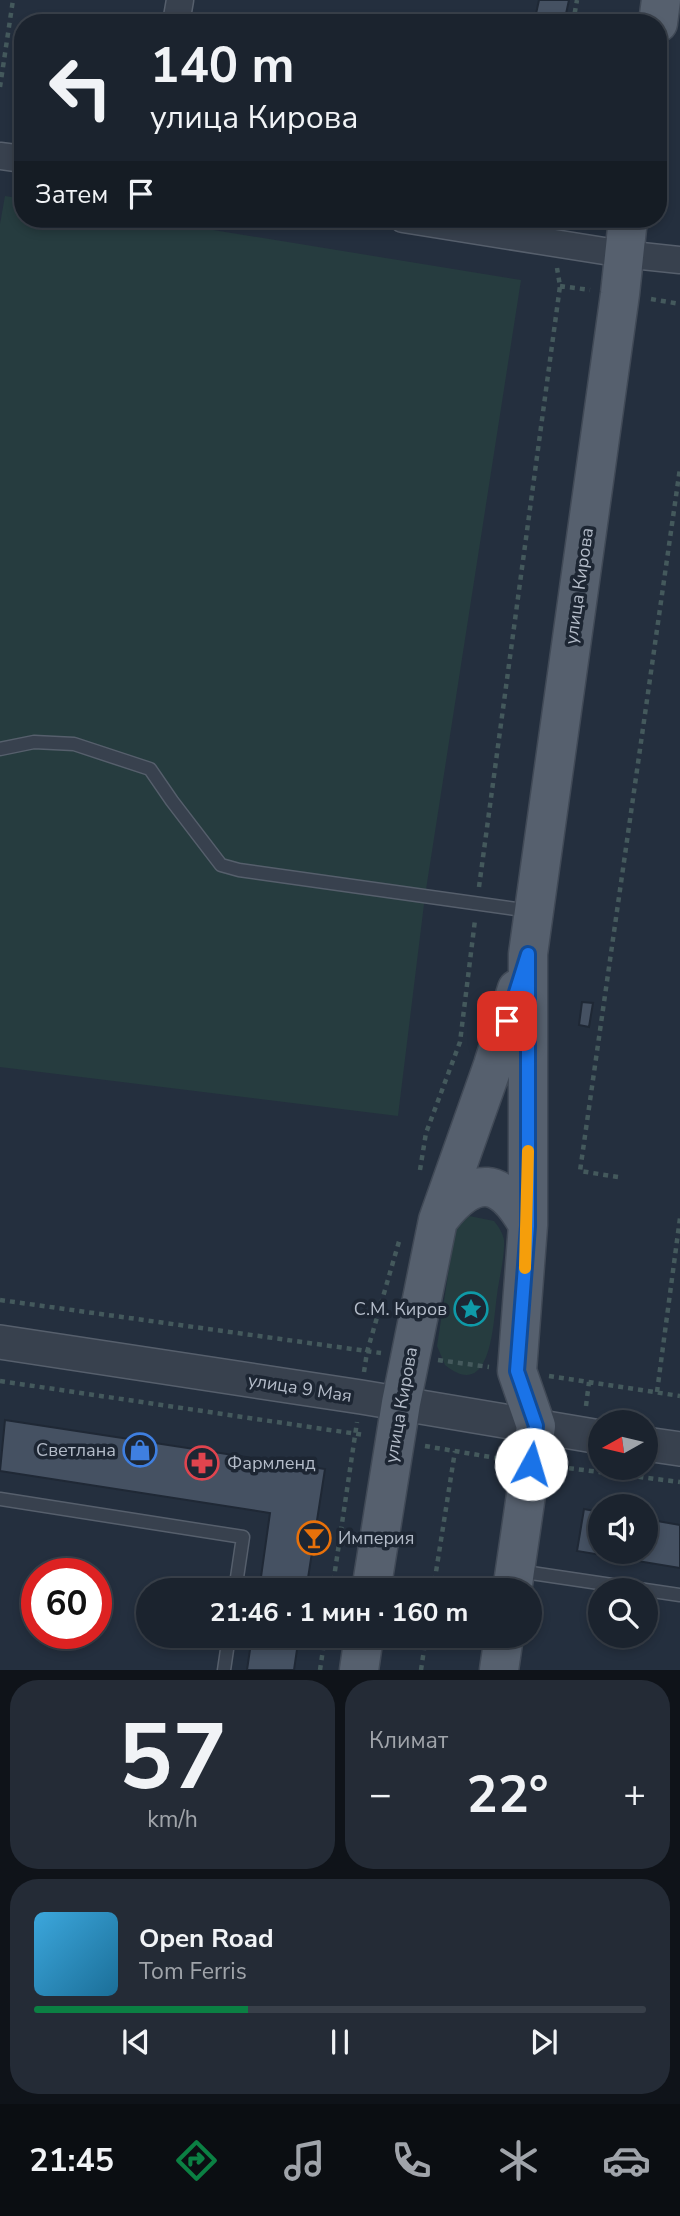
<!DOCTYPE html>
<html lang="ru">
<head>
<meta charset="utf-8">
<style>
	:root { --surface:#1b232e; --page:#242b36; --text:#f1f3f6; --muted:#a0a4aa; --line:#39404a; --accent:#0b8043 }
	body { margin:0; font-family:"Nunito Sans",sans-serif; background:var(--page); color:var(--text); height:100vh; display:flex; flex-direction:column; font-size:26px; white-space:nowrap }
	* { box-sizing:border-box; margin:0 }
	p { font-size:23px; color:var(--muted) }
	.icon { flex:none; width:38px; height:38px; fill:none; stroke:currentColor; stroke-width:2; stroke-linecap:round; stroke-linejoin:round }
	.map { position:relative; height:1670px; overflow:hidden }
	.side { display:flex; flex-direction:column; gap:10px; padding:10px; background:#0f1319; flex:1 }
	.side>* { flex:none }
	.guide { position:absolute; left:14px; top:14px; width:653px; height:214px; border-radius:28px; box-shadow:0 4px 10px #0003,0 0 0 2px var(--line); background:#1b232e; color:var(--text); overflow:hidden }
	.needle { width:46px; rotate:262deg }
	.buttons { position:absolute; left:588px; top:1410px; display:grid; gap:14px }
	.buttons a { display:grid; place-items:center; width:70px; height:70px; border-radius:50%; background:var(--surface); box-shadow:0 4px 10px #0003,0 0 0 2px var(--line); font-size:35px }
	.speed { position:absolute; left:21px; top:1558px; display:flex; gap:14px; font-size:35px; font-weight:700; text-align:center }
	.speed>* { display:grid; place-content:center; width:91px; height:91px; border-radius:50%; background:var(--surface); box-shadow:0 4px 10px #0003,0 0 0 2px var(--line); line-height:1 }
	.speed .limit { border:10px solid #d22; background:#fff; color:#111 }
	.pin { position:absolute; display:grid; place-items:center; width:60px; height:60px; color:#fff; margin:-30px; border-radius:14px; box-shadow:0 4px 10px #0006 }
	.me { position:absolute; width:77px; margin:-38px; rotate:6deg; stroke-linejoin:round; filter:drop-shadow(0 0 5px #0008) }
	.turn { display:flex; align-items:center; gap:24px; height:147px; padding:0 21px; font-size:32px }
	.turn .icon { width:91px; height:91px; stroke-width:2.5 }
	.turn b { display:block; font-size:49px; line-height:60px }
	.then { display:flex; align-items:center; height:66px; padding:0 21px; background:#0003; gap:14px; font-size:26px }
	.big { font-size:52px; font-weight:700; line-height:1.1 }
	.side .widget { flex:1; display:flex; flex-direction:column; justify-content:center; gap:10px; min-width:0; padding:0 24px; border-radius:28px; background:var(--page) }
	.side .dial { align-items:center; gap:0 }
	.dial b { font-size:91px; line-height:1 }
	.song { display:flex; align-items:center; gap:21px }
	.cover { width:84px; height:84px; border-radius:10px; background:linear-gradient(135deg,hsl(200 70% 55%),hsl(200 70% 35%)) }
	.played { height:7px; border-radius:4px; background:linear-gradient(90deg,var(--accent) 35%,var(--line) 35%) }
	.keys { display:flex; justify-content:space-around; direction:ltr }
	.heat { display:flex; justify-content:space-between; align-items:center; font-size:38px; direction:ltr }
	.side .tiles { flex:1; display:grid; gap:10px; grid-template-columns:1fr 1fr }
	.widget:last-child { grid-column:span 2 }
	.trip { position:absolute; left:136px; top:1578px; width:406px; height:70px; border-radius:35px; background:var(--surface); box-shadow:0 4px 10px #0003,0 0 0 2px var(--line); font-weight:700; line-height:70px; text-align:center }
	.tabs { display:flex; height:112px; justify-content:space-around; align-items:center; background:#0b0e12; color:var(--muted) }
	.tabs .icon { width:49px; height:49px }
	.tabs .selected { color:var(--accent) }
	.tabs b { font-size:32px; color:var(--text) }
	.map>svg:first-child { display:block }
</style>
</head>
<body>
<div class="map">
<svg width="680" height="1670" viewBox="0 0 680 1670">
	<rect width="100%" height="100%" fill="#242f3e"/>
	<path fill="#263c3f" d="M5,196L23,199V219H146L521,280L425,896L398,1116L0,1067V224Z
		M469,1216L494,1221C498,1226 503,1233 504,1240C505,1257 499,1278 497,1295C493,1322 492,1403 445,1365L437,1346L455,1230Z"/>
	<path fill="#455162" stroke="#1f2835" stroke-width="2" d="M539,0H569L564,23H534Z
		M582,1002L593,1003L589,1027L579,1025Z
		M5,1420L325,1469L306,1591H259L270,1513L0,1471Z
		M584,1509L600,1512V1552H646V1519L680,1525V1568L577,1551Z
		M252,1636H299L294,1670H247Z"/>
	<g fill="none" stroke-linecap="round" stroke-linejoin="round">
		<defs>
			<path id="service" d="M0,749L34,742L74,744L150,769L172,801L221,865L239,870L530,911
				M0,1499L243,1537L235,1591
				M518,1571L680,1595
				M224,1670L229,1636"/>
			<path id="minor" d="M176,23L180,0
				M0,156L23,159
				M403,219L623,254L680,260"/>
			<path id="tertiary" d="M0,1342L361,1397L600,1437
				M646,1444L680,1449"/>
			<path id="primary" d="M658,23L661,0
				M440,1218C475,1174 501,1177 528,1225
				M371,1591L401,1403L438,1220L493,1065L517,989
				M512,1591L536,1426L517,1371L528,1225V954L620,294L628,219
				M359,1670L364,1636
				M499,1670L504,1636"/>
		</defs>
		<use href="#service" stroke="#565f6c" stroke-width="15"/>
		<use href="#minor" stroke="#565f6c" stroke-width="29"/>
		<use href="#tertiary" stroke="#565f6c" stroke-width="36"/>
		<use href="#primary" stroke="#414a57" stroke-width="41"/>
		<path stroke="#44595c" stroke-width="4.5" stroke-dasharray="5 5" stroke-linecap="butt" d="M573,23L577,0
			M0,87L13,0
			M560,286L590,290
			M651,299L680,304
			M479,887L560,286L557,268
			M420,1170L426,1133L460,1042L475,920
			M618,1177L580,1171L680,468
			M0,1300L381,1353
			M438,1360L489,1367
			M364,1372L367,1352L400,1238
			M549,1376L680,1396
			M0,1381L364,1435
			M657,1392L680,1218
			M586,1406L589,1382
			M425,1446L502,1459
			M559,1467L680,1482
			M332,1591L357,1422
			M433,1591L455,1451
			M320,1670L325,1636
			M421,1670L426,1636"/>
		<use href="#service" stroke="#38414e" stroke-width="12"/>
		<use href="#minor" stroke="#38414e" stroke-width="26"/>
		<use href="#tertiary" stroke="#38414e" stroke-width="33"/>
		<use href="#primary" stroke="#56606e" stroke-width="38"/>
	</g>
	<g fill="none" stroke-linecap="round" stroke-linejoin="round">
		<defs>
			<path id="route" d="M507,1021L528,954V1226L517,1371L536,1426L531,1464"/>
		</defs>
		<use href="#route" stroke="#114b97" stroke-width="18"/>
		<use href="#route" stroke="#1a73e8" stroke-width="12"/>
		<path stroke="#f59e0b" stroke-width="12" d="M525,1268L528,1151"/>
	</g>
	<defs>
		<symbol id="sight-ring" viewBox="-11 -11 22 22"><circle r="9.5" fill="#1d2633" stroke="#0f9aa8" stroke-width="1.5"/><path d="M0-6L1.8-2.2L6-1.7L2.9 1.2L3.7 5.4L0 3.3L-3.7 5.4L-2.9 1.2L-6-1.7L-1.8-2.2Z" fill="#0f9aa8"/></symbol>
		<symbol id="shop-ring" viewBox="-11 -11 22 22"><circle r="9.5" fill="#1d2633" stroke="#3f7fe0" stroke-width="1.5"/><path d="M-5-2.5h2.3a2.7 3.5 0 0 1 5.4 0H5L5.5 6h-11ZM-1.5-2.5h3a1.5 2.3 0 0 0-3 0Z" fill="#3f7fe0"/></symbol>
		<symbol id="pharmacy-ring" viewBox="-11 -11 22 22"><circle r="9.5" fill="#1d2633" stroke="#e0444e" stroke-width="1.5"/><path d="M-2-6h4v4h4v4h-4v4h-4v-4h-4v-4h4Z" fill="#e0444e"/></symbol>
		<symbol id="bar-ring" viewBox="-11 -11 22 22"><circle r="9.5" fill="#1d2633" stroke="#e8710a" stroke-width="1.5"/><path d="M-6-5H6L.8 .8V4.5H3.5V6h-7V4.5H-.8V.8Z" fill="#e8710a"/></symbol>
	</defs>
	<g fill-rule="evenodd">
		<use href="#sight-ring" x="452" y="1290" width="38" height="38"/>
		<use href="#shop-ring" x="121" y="1431" width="38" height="38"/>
		<use href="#pharmacy-ring" x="183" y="1444" width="38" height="38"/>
		<use href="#bar-ring" x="295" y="1519" width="38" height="38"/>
	</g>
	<g text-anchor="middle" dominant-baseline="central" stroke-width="7" stroke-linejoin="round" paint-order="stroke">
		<g font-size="18" fill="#b4bcc9" stroke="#1d2633">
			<text transform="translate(579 586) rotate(-82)">улица Кирова</text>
			<text transform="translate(300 1388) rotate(9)">улица 9 Мая</text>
			<text transform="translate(401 1405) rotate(-80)">улица Кирова</text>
		</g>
		<g font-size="18" fill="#b4bcc9" stroke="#1d2633" text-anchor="end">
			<text x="447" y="1309">С.М. Киров</text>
			<text x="116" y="1450">Светлана</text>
			<text x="227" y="1463" text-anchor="start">Фармленд</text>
			<text x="338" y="1538" text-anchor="start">Империя</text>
		</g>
	</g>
</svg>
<div class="buttons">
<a><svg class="needle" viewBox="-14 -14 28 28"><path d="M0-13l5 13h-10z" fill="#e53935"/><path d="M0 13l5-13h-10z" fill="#a0a4aa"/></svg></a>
<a><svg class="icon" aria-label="sound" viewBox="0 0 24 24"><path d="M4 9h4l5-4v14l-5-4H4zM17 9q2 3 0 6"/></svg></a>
<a><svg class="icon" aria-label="search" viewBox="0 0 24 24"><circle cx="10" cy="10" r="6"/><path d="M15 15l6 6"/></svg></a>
</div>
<div class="speed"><div class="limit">60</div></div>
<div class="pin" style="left:507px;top:1021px;background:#d93025"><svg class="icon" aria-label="arrive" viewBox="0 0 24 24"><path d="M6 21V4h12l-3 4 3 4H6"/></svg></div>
<svg class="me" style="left:531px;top:1464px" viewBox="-20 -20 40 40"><circle r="19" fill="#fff"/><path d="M0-13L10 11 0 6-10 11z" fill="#1a73e8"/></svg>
<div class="trip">21:46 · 1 мин · 160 m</div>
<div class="guide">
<div class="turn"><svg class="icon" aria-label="left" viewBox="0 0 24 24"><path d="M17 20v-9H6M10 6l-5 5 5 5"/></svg><div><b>140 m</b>улица Кирова</div></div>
<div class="then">Затем<svg class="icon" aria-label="arrive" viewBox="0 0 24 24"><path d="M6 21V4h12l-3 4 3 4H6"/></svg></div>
</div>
</div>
<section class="side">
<div class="tiles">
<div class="widget dial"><b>57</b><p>km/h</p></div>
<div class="widget"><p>Климат</p>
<div class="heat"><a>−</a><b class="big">22°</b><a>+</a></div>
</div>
<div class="widget">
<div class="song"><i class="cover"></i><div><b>Open Road</b><p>Tom Ferris</p></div></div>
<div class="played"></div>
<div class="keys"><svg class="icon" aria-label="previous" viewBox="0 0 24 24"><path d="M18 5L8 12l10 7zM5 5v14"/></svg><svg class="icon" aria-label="pause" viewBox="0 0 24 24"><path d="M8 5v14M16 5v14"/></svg><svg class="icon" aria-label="next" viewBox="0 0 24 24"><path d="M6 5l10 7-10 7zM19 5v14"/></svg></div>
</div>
</div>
</section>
<nav class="tabs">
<b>21:45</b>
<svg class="icon selected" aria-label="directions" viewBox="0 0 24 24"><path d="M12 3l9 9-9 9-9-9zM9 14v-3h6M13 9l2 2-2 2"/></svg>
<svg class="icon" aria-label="music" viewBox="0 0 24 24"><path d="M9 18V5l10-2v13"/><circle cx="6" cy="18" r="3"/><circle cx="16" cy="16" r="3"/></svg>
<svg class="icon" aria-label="phone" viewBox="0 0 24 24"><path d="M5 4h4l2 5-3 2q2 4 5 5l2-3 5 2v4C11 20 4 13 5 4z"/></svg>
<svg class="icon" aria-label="climate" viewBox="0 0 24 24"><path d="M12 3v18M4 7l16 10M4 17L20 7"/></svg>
<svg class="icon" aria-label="car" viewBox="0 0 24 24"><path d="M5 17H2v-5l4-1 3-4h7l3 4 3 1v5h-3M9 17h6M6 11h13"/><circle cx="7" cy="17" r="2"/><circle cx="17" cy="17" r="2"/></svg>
</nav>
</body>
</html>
